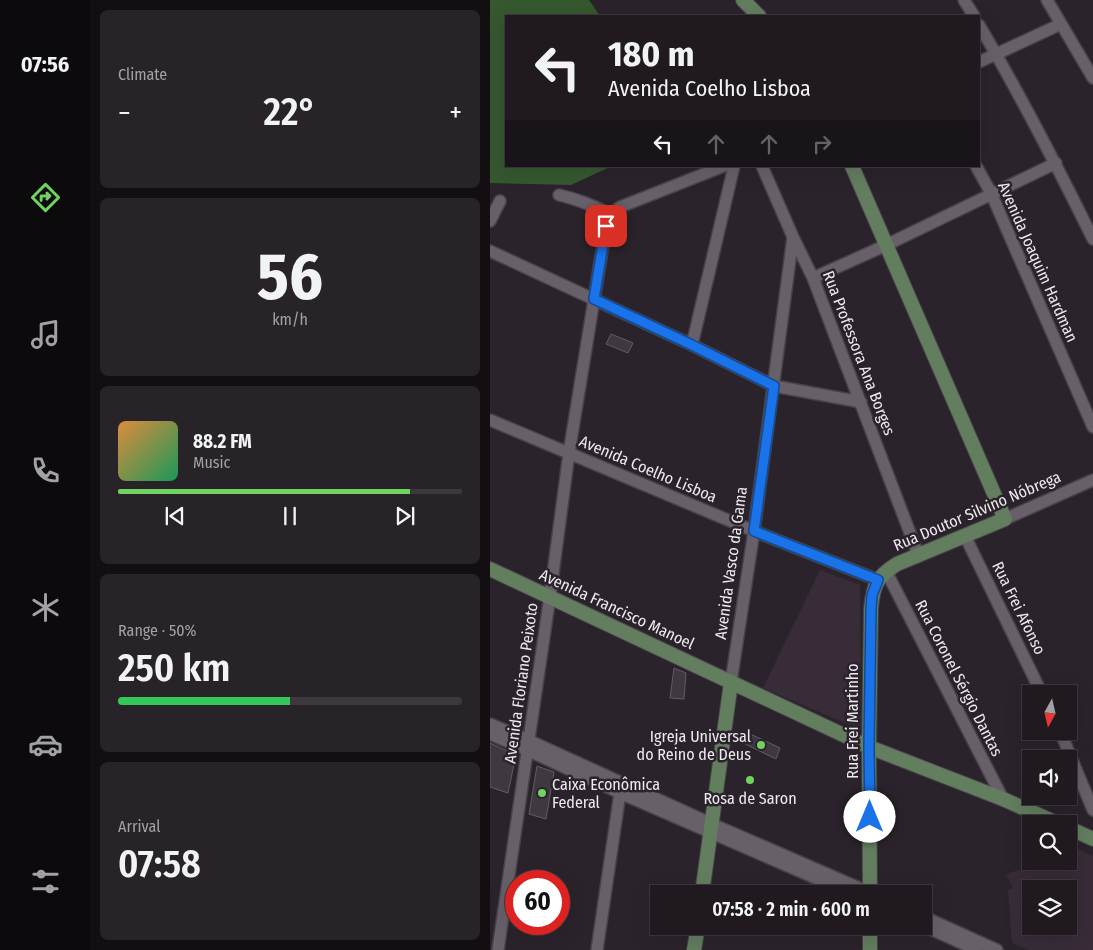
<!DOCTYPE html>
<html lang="en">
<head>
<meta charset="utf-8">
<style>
	:root { --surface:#201a20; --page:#282329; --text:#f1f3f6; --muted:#a2a1a5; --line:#3d383e; --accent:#70d35f }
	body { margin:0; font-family:"Fira Sans Condensed",sans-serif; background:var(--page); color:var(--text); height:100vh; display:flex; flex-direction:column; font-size:19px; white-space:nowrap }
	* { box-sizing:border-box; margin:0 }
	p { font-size:16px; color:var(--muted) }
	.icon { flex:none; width:28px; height:28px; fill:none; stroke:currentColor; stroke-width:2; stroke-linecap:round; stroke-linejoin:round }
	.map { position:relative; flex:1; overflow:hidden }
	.panel { display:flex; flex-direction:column; gap:10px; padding:10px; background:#120e12; width:400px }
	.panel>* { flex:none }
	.top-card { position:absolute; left:15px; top:15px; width:475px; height:152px; border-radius:0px; box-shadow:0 5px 20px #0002,0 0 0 1px var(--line); background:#201a20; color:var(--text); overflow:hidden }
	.needle { width:32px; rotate:188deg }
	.tools { position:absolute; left:532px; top:685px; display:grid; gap:10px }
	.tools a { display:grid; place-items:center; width:55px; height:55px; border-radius:0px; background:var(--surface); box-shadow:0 5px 20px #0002,0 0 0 1px var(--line); font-size:25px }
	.speed { position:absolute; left:15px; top:870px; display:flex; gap:10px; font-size:25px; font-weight:700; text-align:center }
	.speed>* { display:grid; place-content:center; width:65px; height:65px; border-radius:50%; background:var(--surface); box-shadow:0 5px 20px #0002,0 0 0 1px var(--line); line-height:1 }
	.speed .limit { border:8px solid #d22; background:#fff; color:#111 }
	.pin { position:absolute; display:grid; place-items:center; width:42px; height:42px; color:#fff; margin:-21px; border-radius:10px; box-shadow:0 2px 8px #0006 }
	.me { position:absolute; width:55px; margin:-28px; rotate:0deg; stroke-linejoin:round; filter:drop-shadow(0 0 4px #0008) }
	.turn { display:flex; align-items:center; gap:18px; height:105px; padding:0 20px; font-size:22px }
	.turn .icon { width:65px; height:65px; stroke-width:2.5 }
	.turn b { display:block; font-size:35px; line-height:42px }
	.lanes { display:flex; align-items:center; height:48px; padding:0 20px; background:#0003; justify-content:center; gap:25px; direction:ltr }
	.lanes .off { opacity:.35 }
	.big { font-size:38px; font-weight:600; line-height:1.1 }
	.panel .tile { flex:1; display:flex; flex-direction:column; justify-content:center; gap:8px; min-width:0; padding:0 18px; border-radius:8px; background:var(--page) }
	.panel .dial { align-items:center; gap:0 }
	.dial b { font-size:65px; line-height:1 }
	.song { display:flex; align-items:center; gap:15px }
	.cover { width:60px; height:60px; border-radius:8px; background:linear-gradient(135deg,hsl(30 70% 55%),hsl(150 70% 35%)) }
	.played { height:5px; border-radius:2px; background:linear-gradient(90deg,var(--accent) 85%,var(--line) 85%) }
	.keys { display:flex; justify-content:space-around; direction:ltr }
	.heat { display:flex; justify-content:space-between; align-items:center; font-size:28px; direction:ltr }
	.charge { height:8px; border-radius:4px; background:linear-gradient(90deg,#34c759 50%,var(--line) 0) }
	.trip { position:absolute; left:160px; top:885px; width:282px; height:50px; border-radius:0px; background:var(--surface); box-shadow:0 5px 20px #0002,0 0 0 1px var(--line); font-weight:600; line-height:50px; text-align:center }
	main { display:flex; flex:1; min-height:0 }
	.dock { display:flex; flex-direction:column; width:90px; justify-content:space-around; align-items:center; background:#0d0a0d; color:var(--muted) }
	.dock .icon { width:35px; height:35px }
	.dock .on { color:var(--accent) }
	.dock b { font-size:22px; color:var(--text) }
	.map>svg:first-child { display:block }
</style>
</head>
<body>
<main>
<nav class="dock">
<b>07:56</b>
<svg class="icon on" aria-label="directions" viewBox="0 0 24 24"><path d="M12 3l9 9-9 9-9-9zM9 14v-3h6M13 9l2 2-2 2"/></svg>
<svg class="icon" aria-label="music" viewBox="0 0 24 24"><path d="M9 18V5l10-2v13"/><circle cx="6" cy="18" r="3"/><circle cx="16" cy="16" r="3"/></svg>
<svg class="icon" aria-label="phone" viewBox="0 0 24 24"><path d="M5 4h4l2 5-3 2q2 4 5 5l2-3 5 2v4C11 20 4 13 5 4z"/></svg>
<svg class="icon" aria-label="climate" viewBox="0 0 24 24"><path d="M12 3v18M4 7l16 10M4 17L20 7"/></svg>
<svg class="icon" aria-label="car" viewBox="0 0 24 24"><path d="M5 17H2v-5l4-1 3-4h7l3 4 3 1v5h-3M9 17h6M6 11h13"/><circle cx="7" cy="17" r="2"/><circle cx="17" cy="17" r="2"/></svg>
<svg class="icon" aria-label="filters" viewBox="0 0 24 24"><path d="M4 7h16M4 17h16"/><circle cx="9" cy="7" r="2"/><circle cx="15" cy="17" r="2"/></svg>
</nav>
<section class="panel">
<div class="tile"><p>Climate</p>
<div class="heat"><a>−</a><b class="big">22°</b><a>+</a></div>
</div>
<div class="tile dial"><b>56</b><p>km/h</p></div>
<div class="tile">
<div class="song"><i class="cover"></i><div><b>88.2 FM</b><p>Music</p></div></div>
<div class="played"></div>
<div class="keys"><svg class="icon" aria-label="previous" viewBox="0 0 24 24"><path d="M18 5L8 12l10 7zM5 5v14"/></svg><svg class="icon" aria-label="pause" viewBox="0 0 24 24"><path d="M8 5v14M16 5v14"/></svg><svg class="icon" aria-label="next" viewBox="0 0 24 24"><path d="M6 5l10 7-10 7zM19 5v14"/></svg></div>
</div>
<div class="tile"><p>Range · 50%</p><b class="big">250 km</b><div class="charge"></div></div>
<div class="tile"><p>Arrival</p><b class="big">07:58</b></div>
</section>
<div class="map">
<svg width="603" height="950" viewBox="0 0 603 950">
	<rect width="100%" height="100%" fill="#2a232b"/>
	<path fill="#372c38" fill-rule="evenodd" d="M330,570L370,585L371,730L273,688Z
		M579,846L586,848L603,856V950H539L522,943L518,890L523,888L516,874L539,867L541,871L569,864L568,861H579ZM541,889H579V926H541Z"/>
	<path fill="#35582f" d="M0,0H99L110,16H16V166H122L81,185L0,183Z"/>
	<path fill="#3f3840" stroke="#635b64" d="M121,334L143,343L138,353L116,344Z
		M184,668L196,673L194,699L180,698Z
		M256,732L290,748L286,759L251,742Z
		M0,743L26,755L18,793L0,787Z
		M47,766L64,772L56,819L39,814Z"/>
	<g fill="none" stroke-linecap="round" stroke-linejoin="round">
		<defs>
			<path id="minor" d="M474,0L484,16
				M557,0L603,78
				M489,25C530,94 567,166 603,239
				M489,62L571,24
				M272,166L303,237L323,278L428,554
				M486,166L501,193L603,427
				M69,195C88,199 103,206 121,214
				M0,221L10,201
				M0,251L202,345L284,386L371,402
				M323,278L392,247L566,163
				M202,345L244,166
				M0,420L264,531L388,580
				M515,519L603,480
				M475,536L552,694
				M396,571L513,799
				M241,682L264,531L303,237
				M0,724L38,740L222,824L383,894
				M570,731L603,810
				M0,734L37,750L130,793L362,894
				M434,917L507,950
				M434,926L487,950
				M8,950L60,596L79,453L116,226L121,214L130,207L234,166
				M107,950L130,793L132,788"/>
			<path id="major" d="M253,0L269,16
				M362,166L515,519L407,564C386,577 383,586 381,609L379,747L380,894
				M0,569L379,747L513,799L569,824
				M579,828L603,839
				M212,894L241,682
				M380,926V950
				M204,950L208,926"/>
		</defs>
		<use href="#minor" stroke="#474148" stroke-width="14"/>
		<use href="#major" stroke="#474148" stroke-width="16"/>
		<use href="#minor" stroke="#676069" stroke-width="11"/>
		<use href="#major" stroke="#637d5f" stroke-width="14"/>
	</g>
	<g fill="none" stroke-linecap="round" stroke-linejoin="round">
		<defs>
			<path id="route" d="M116,226L104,299L202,345L284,386L264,531L388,580L382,595L381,609L379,747L380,817"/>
		</defs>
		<use href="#route" stroke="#114b97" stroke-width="12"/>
		<use href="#route" stroke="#1a73e8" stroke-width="9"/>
	</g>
	<g fill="#70d35f" stroke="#2a232b" stroke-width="2">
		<circle cx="271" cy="745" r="5"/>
		<circle cx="260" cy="780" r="5"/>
		<circle cx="52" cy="793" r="5"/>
	</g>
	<g text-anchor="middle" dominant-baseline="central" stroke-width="5" stroke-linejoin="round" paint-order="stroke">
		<g font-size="16" fill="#ede9ee" stroke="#2a232b">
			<text transform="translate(548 262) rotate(66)">Avenida Joaquim Hardman</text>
			<text transform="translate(369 353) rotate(69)">Rua Professora Ana Borges</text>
			<text transform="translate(158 469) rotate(23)">Avenida Coelho Lisboa</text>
			<text transform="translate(487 511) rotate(-23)">Rua Doutor Silvino Nóbrega</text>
			<text transform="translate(241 563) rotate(-82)">Avenida Vasco da Gama</text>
			<text transform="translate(529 608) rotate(64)">Rua Frei Afonso</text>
			<text transform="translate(127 609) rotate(25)">Avenida Francisco Manoel</text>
			<text transform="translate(469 678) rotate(63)">Rua Coronel Sérgio Dantas</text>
			<text transform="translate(31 683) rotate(-82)">Avenida Floriano Peixoto</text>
			<text transform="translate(362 721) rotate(-90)">Rua Frei Martinho</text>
		</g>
		<g font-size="16" fill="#ede9ee" stroke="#2a232b" text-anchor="end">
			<text x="261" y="736">Igreja Universal<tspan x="261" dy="18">do Reino de Deus</tspan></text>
			<text x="62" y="784" text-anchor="start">Caixa Econômica<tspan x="62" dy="18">Federal</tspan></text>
			<text x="260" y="798" text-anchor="middle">Rosa de Saron</text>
		</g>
	</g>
</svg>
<div class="tools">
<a><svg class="needle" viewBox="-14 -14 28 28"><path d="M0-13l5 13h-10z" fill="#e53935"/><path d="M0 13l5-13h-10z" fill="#a2a1a5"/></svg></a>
<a><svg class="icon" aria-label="sound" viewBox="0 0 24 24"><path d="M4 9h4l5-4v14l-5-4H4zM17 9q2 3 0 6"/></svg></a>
<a><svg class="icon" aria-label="search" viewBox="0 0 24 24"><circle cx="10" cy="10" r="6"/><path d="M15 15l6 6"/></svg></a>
<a><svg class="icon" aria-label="layers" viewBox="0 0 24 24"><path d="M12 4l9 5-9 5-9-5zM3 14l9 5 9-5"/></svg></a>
</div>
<div class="speed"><div class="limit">60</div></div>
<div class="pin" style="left:116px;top:226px;background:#d93025"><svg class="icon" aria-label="arrive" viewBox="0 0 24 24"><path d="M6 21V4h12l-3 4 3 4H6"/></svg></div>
<svg class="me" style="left:380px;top:817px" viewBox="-20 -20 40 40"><circle r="19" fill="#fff"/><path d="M0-13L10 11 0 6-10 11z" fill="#1a73e8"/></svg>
<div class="trip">07:58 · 2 min · 600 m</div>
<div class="top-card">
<div class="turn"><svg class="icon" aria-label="left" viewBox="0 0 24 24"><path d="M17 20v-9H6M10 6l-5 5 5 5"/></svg><div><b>180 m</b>Avenida Coelho Lisboa</div></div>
<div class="lanes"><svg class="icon" aria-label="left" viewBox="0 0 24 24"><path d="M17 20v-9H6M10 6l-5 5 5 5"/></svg><svg class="icon off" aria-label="ahead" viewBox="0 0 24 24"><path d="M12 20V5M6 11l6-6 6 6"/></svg><svg class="icon off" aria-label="ahead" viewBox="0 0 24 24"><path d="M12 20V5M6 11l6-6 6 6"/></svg><svg class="icon off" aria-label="right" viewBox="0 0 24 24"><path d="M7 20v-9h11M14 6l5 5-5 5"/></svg></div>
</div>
</div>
</main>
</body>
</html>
